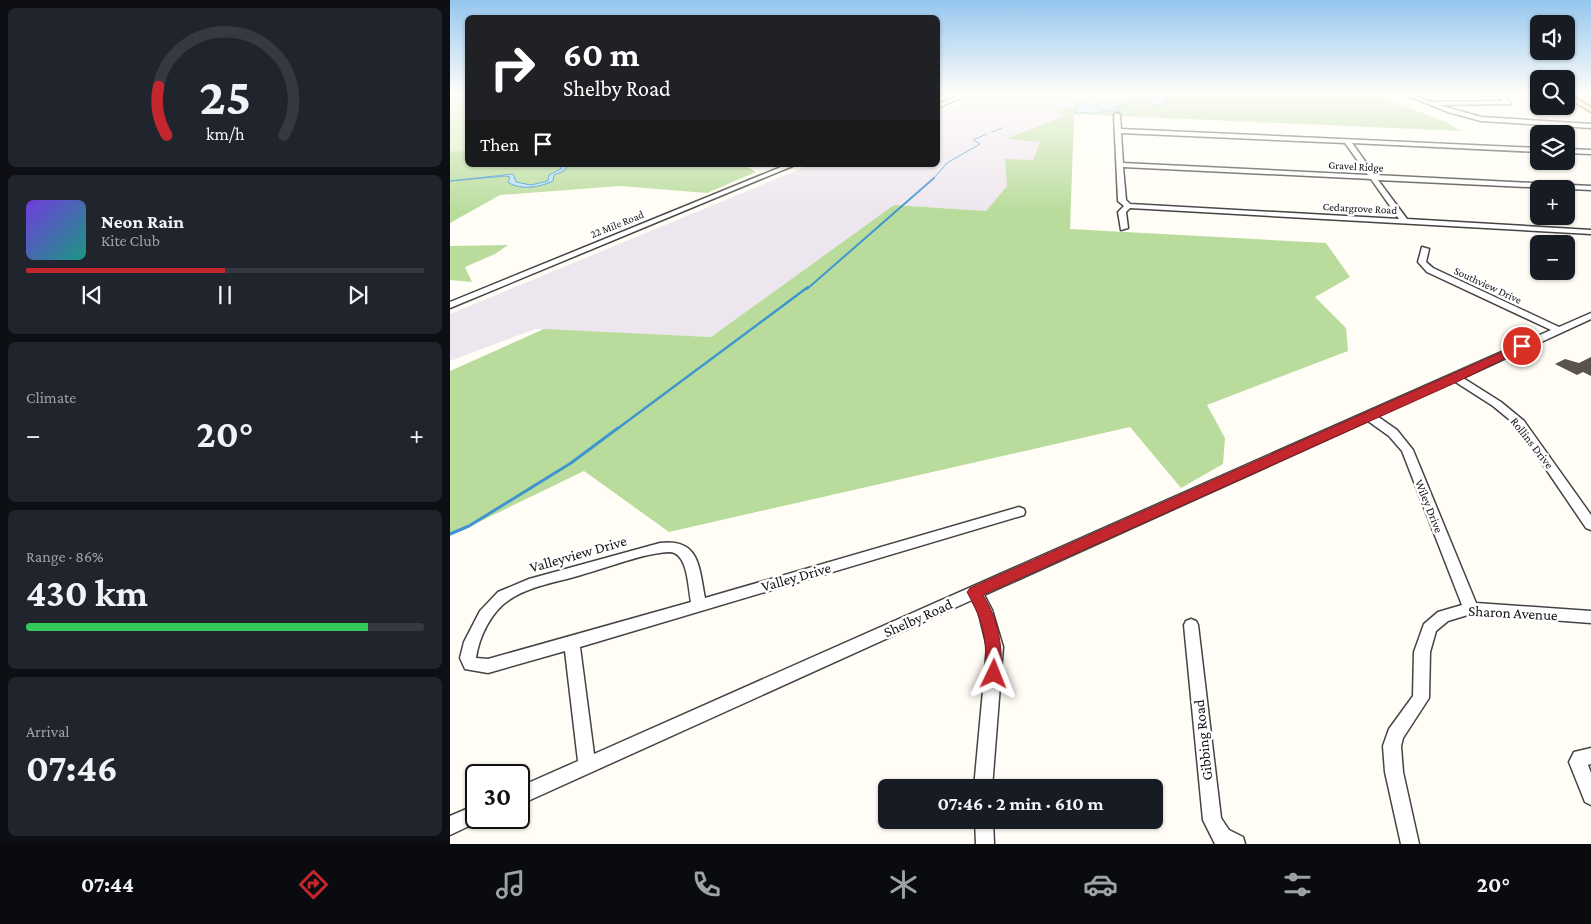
<!DOCTYPE html>
<html lang="en">
<head>
<meta charset="utf-8">
<style>
	:root { --surface:#171b24; --page:#20242c; --text:#f1f3f6; --muted:#9ea1a6; --line:#363941; --accent:#c4262e }
	body { margin:0; font-family:"Crimson Pro",serif; background:var(--page); color:var(--text); height:100vh; display:flex; flex-direction:column; font-size:19px; white-space:nowrap }
	* { box-sizing:border-box; margin:0 }
	p { font-size:16px; color:var(--muted) }
	.icon { flex:none; width:28px; height:28px; fill:none; stroke:currentColor; stroke-width:2; stroke-linecap:round; stroke-linejoin:round }
	.map { position:relative; flex:1; overflow:hidden }
	.drawer { display:flex; flex-direction:column; gap:8px; padding:8px; background:#0d0f14; width:450px }
	.drawer>* { flex:none }
	.hud { position:absolute; left:15px; top:15px; width:475px; height:152px; border-radius:8px; box-shadow:0 1px 4px #0004; background:#202124; color:#fff; overflow:hidden }
	.buttons { position:absolute; left:1080px; top:15px; display:grid; gap:10px }
	.buttons a { display:grid; place-items:center; width:45px; height:45px; border-radius:8px; background:var(--surface); box-shadow:0 1px 4px #0004; font-size:25px }
	.speed { position:absolute; left:15px; top:764px; display:flex; gap:10px; font-size:25px; font-weight:700; text-align:center }
	.speed>* { display:grid; place-content:center; width:65px; height:65px; border-radius:50%; background:var(--surface); box-shadow:0 1px 4px #0004; line-height:1 }
	.speed .limit { border:2px solid #111; border-radius:8px; background:#fff; color:#111 }
	.pin { position:absolute; display:grid; place-items:center; width:42px; height:42px; color:#fff; margin:-21px; border:2px solid #fff; border-radius:50%; box-shadow:0 1px 5px #0007 }
	.me { position:absolute; width:55px; margin:-28px; rotate:2deg; stroke-linejoin:round; filter:drop-shadow(0 0 4px #0008) }
	.turn { display:flex; align-items:center; gap:18px; height:105px; padding:0 15px; font-size:22px }
	.turn .icon { width:65px; height:65px; stroke-width:2.5 }
	.turn b { display:block; font-size:35px; line-height:42px }
	.then { display:flex; align-items:center; height:48px; padding:0 15px; background:#0003; gap:10px; font-size:19px }
	.big { font-size:38px; font-weight:700; line-height:1.1 }
	.drawer .widget { flex:1; display:flex; flex-direction:column; justify-content:center; gap:8px; min-width:0; padding:0 18px; border-radius:8px; background:var(--page) }
	.drawer .dial { align-items:center; gap:0 }
	.dial svg { height:130px; overflow:visible; fill:none; stroke:var(--line); stroke-width:7; stroke-linecap:round; text-anchor:middle }
	.dial text { fill:var(--text); stroke:none }
	.song { display:flex; align-items:center; gap:15px }
	.cover { width:60px; height:60px; border-radius:8px; background:linear-gradient(135deg,hsl(260 70% 55%),hsl(170 70% 35%)) }
	.played { height:5px; border-radius:2px; background:linear-gradient(90deg,var(--accent) 50%,var(--line) 50%) }
	.keys { display:flex; justify-content:space-around; direction:ltr }
	.heat { display:flex; justify-content:space-between; align-items:center; font-size:28px; direction:ltr }
	.charge { height:8px; border-radius:4px; background:linear-gradient(90deg,#34c759 86%,var(--line) 0) }
	.trip { position:absolute; left:428px; top:779px; width:285px; height:50px; border-radius:8px; background:var(--surface); box-shadow:0 1px 4px #0004; font-weight:700; line-height:50px; text-align:center }
	.tabs { display:flex; height:80px; justify-content:space-around; align-items:center; background:#090b0e; color:var(--muted) }
	.tabs .icon { width:35px; height:35px }
	.tabs .selected { color:var(--accent) }
	.tabs b { font-size:22px; color:var(--text) }
	main { display:flex; flex:1; min-height:0 }
	.map>svg:first-child { display:block }
</style>
</head>
<body>
<main>
<section class="drawer">
<div class="widget dial"><svg viewBox="0 0 100 80">
<path d="M14 69A42 42 0 1 1 86 69"/>
<path d="M14 69A42 42 0 0 1 9 39" stroke="#c4262e"/>
<text x="50" y="56" font-size="32" font-weight="700">25</text>
<text x="50" y="72" font-size="11">km/h</text>
</svg></div>
<div class="widget">
<div class="song"><i class="cover"></i><div><b>Neon Rain</b><p>Kite Club</p></div></div>
<div class="played"></div>
<div class="keys"><svg class="icon" aria-label="previous" viewBox="0 0 24 24"><path d="M18 5L8 12l10 7zM5 5v14"/></svg><svg class="icon" aria-label="pause" viewBox="0 0 24 24"><path d="M8 5v14M16 5v14"/></svg><svg class="icon" aria-label="next" viewBox="0 0 24 24"><path d="M6 5l10 7-10 7zM19 5v14"/></svg></div>
</div>
<div class="widget"><p>Climate</p>
<div class="heat"><a>−</a><b class="big">20°</b><a>+</a></div>
</div>
<div class="widget"><p>Range · 86%</p><b class="big">430 km</b><div class="charge"></div></div>
<div class="widget"><p>Arrival</p><b class="big">07:46</b></div>
</section>
<div class="map">
<svg width="1141" height="844" viewBox="0 0 1141 844">
	<rect width="100%" height="100%" fill="#fffdf5"/>
	<path fill="#eee6ef" d="M531,94H651L606,113L624,114L622,162L557,186L536,211L444,205L261,337L85,329L0,361V314L360,165H488V112Z"/>
	<path fill="#d5ebbd" d="M0,94H17L18,165L0,189Z"/>
	<path fill="#b9dc9c" d="M651,94H923L996,122L1011,131L624,114L620,229L876,243L900,277L865,297L896,328L898,351L757,405L775,438L773,464L731,488L680,427L219,532L134,471L0,536V371L94,329L261,337L444,205L536,211L557,186L555,159L583,160L590,142L555,139L618,115L604,113Z
		M17,151L18,165H294L306,172L257,193L170,186L50,195L0,223V152Z
		M58,245L45,254L15,267L22,282L0,280V246Z"/>
	<path fill="#b9e0f7" stroke="#3f96cf" d="M652,94H685L684,98H689L727,94L715,100L718,102L709,106L700,104V101C688,97 677,105 666,107L673,113L672,114C663,107 655,112 645,113C638,114 635,111 629,114L624,112L627,109L626,105Z
		M110,165H118L114,171L104,175L103,181C91,187 70,191 58,182L60,177L55,176L0,181L63,174L66,182L81,185L98,181L99,175L111,169Z"/>
	<g fill="none" stroke-linecap="round" stroke-linejoin="round">
		<path stroke="#3f96cf" stroke-width="1" d="M542,132L552,128
			M483,179L497,163L530,144L523,140L537,134"/>
		<path stroke="#3f96cf" stroke-width="2" d="M357,289L484,178"/>
		<path stroke="#3f96cf" stroke-width="2.5" d="M167,429L358,287"/>
		<path stroke="#3f96cf" stroke-width="3" d="M0,534L19,526L121,463L168,428"/>
	</g>
	<path fill="#5a524d" d="M1141,357V376L1133,372L1127,375L1105,364L1115,359L1129,363Z"/>
	<g fill="none" stroke-linecap="round" stroke-linejoin="round">
		<defs>
			<path id="minor" d="M512,94H519L488,108V104Z
				M953,94H960L981,102L1053,101L1046,94H1052L1060,102V104L989,105L1031,117L1141,124V128L1031,121L998,112Z
				M667,113L670,115L671,129L1089,148V152L902,143L925,175L1141,186V190L928,180L957,219L1141,230V234L680,208L676,212L678,228L671,230L668,212L674,206L668,201L664,115ZM671,133L895,143L918,175L673,163ZM673,167L921,179L949,219L680,204L676,200Z
				M1116,149L1141,150V154L1116,153Z
				M336,165H345L0,308V302Z
				M972,247L979,249L976,262L983,268L1109,327L1141,313V319L1013,378L1051,402L1074,421L1141,515V530L1136,528L1066,425L1043,406L1004,381L927,416L947,430L963,450L1026,603L1141,611V623L1021,614L998,621L986,631L980,652L979,698L953,738L951,746L953,772L969,844H951L935,772L933,746L939,729L963,696L964,652L974,624L988,612L1012,605L952,451L939,436L918,421L534,595L542,610L553,647L542,788H524L537,647L528,610L522,600L69,805V787L128,761L115,651L38,673L15,669L10,658L14,642L30,611L48,592L79,579L210,543C250,538 249,568 255,598L569,507L574,509L575,512L574,515L130,647L144,754L1101,330L977,272L968,262ZM220,552C238,553 238,587 241,602L38,659L26,658C29,637 41,612 59,600C79,586 108,582 131,575C157,568 193,553 220,552Z
				M741,619L746,621L748,625L771,818L779,830L793,837L795,844H765L753,820L734,625L736,621Z
				M1141,748V764L1138,765L1141,773V805L1135,802L1119,762L1124,752Z
				M26,805V818H34L32,820L0,835V816Z
				M525,820H543L544,844H526Z"/>
			<path id="major" d="M1116,94H1120L1141,107V112L1116,97Z"/>
		</defs>
		<use href="#minor" stroke="#444" stroke-width="3"/>
		<use href="#major" stroke="#222" stroke-width="3"/>
		<use href="#minor" fill="#fff" fill-rule="evenodd"/>
		<use href="#major" fill="#f9d66b" fill-rule="evenodd"/>
	</g>
	<linearGradient id="sky" x2="0" y2="1"><stop stop-color="#95c6ee"/><stop offset="0.44" stop-color="#fffefa"/><stop offset="1" stop-color="#fffefa" stop-opacity="0"/></linearGradient>
	<rect width="1141" height="212" fill="url(#sky)"/>
	<path fill="#c4262e" stroke="#7f191e" d="M1072,343L1077,346L1076,348L1007,382L533,595C550,623 551,642 552,674L550,679L544,681L538,679L536,674C536,638 535,625 517,592L520,588Z"/>
	<g text-anchor="middle" dominant-baseline="central" stroke-width="5" stroke-linejoin="round" paint-order="stroke">
		<g font-size="11" fill="#111" stroke="#fff">
			<text transform="translate(906 166) rotate(3)">Gravel Ridge</text>
			<text transform="translate(910 208) rotate(3)">Cedargrove Road</text>
			<text transform="translate(167 224) rotate(-22)">22 Mile Road</text>
			<text transform="translate(1038 285) rotate(25)">Southview Drive</text>
		</g>
		<g font-size="12" fill="#111" stroke="#fff">
			<text transform="translate(1082 443) rotate(52)">Rollins Drive</text>
			<text transform="translate(979 506) rotate(68)">Wiley Drive</text>
		</g>
		<g font-size="15" fill="#111" stroke="#fff">
			<text transform="translate(128 554) rotate(-16)">Valleyview Drive</text>
			<text transform="translate(346 577) rotate(-16)">Valley Drive</text>
			<text transform="translate(1063 613) rotate(3)">Sharon Avenue</text>
			<text transform="translate(468 618) rotate(-24)">Shelby Road</text>
			<text transform="translate(753 740) rotate(-96)">Gibbing Road</text>
		</g>
	</g>
</svg>
<div class="buttons">
<a><svg class="icon" aria-label="sound" viewBox="0 0 24 24"><path d="M4 9h4l5-4v14l-5-4H4zM17 9q2 3 0 6"/></svg></a>
<a><svg class="icon" aria-label="search" viewBox="0 0 24 24"><circle cx="10" cy="10" r="6"/><path d="M15 15l6 6"/></svg></a>
<a><svg class="icon" aria-label="layers" viewBox="0 0 24 24"><path d="M12 4l9 5-9 5-9-5zM3 14l9 5 9-5"/></svg></a>
<a>+</a>
<a>−</a>
</div>
<div class="speed"><div class="limit">30</div></div>
<div class="pin" style="left:1072px;top:346px;background:#d93025"><svg class="icon" aria-label="arrive" viewBox="0 0 24 24"><path d="M6 21V4h12l-3 4 3 4H6"/></svg></div>
<svg class="me" style="left:544px;top:674px" viewBox="-20 -20 40 40"><path d="M0-17L14 15 0 8-14 15z" fill="#c4262e" stroke="#fff" stroke-width="4"/></svg>
<div class="trip">07:46 · 2 min · 610 m</div>
<div class="hud">
<div class="turn"><svg class="icon" aria-label="right" viewBox="0 0 24 24"><path d="M7 20v-9h11M14 6l5 5-5 5"/></svg><div><b>60 m</b>Shelby Road</div></div>
<div class="then">Then<svg class="icon" aria-label="arrive" viewBox="0 0 24 24"><path d="M6 21V4h12l-3 4 3 4H6"/></svg></div>
</div>
</div>
</main>
<nav class="tabs">
<b>07:44</b>
<svg class="icon selected" aria-label="directions" viewBox="0 0 24 24"><path d="M12 3l9 9-9 9-9-9zM9 14v-3h6M13 9l2 2-2 2"/></svg>
<svg class="icon" aria-label="music" viewBox="0 0 24 24"><path d="M9 18V5l10-2v13"/><circle cx="6" cy="18" r="3"/><circle cx="16" cy="16" r="3"/></svg>
<svg class="icon" aria-label="phone" viewBox="0 0 24 24"><path d="M5 4h4l2 5-3 2q2 4 5 5l2-3 5 2v4C11 20 4 13 5 4z"/></svg>
<svg class="icon" aria-label="climate" viewBox="0 0 24 24"><path d="M12 3v18M4 7l16 10M4 17L20 7"/></svg>
<svg class="icon" aria-label="car" viewBox="0 0 24 24"><path d="M5 17H2v-5l4-1 3-4h7l3 4 3 1v5h-3M9 17h6M6 11h13"/><circle cx="7" cy="17" r="2"/><circle cx="17" cy="17" r="2"/></svg>
<svg class="icon" aria-label="filters" viewBox="0 0 24 24"><path d="M4 7h16M4 17h16"/><circle cx="9" cy="7" r="2"/><circle cx="15" cy="17" r="2"/></svg>
<b>20°</b>
</nav>
</body>
</html>
